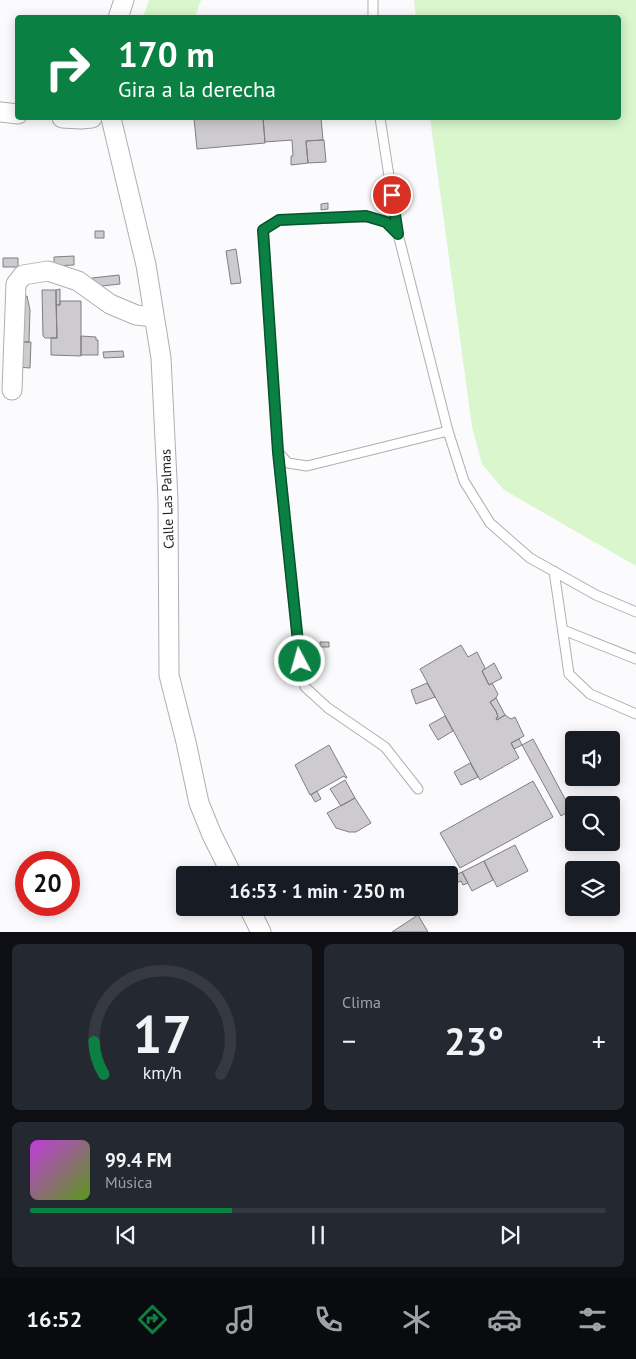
<!DOCTYPE html>
<html lang="es">
<head>
<meta charset="utf-8">
<style>
	:root { --surface:#171b24; --page:#242831; --text:#f1f3f6; --muted:#9ea1a6; --line:#363941; --accent:#0b8043 }
	body { margin:0; font-family:"PT Sans",sans-serif; background:var(--page); color:var(--text); height:100vh; display:flex; flex-direction:column; font-size:19px; white-space:nowrap }
	* { box-sizing:border-box; margin:0 }
	p { font-size:16px; color:var(--muted) }
	.icon { flex:none; width:28px; height:28px; fill:none; stroke:currentColor; stroke-width:2; stroke-linecap:round; stroke-linejoin:round }
	.map { position:relative; height:932px; overflow:hidden }
	.panel { display:flex; flex-direction:column; gap:12px; padding:12px; background:#0d0f14; flex:1 }
	.panel>* { flex:none }
	.banner { position:absolute; left:15px; top:15px; width:606px; height:105px; border-radius:5px; box-shadow:0 2px 12px #0003; background:#0b8043; color:#fff; overflow:hidden }
	.buttons { position:absolute; left:565px; top:731px; display:grid; gap:10px }
	.buttons a { display:grid; place-items:center; width:55px; height:55px; border-radius:5px; background:var(--surface); box-shadow:0 2px 12px #0003; font-size:25px }
	.speed { position:absolute; left:15px; top:851px; display:flex; gap:10px; font-size:25px; font-weight:700; text-align:center }
	.speed>* { display:grid; place-content:center; width:65px; height:65px; border-radius:50%; background:var(--surface); box-shadow:0 2px 12px #0003; line-height:1 }
	.speed .limit { border:8px solid #d22; background:#fff; color:#111 }
	.pin { position:absolute; display:grid; place-items:center; width:42px; height:42px; color:#fff; margin:-21px; border:2px solid #fff; border-radius:50%; box-shadow:0 1px 5px #0007 }
	.me { position:absolute; width:55px; margin:-28px; rotate:354deg; stroke-linejoin:round; filter:drop-shadow(0 0 4px #0008) }
	.turn { display:flex; align-items:center; gap:18px; height:105px; padding:0 20px; font-size:22px }
	.turn .icon { width:65px; height:65px; stroke-width:2.5 }
	.turn b { display:block; font-size:35px; line-height:42px }
	.big { font-size:38px; font-weight:800; line-height:1.1 }
	.panel .tile { flex:1; display:flex; flex-direction:column; justify-content:center; gap:8px; min-width:0; padding:0 18px; border-radius:8px; background:var(--page) }
	.panel .dial { align-items:center; gap:0 }
	.dial svg { height:130px; overflow:visible; fill:none; stroke:var(--line); stroke-width:7; stroke-linecap:round; text-anchor:middle }
	.dial text { fill:var(--text); stroke:none }
	.song { display:flex; align-items:center; gap:15px }
	.cover { width:60px; height:60px; border-radius:8px; background:linear-gradient(135deg,hsl(290 70% 55%),hsl(90 70% 35%)) }
	.played { height:5px; border-radius:2px; background:linear-gradient(90deg,var(--accent) 35%,var(--line) 35%) }
	.keys { display:flex; justify-content:space-around; direction:ltr }
	.heat { display:flex; justify-content:space-between; align-items:center; font-size:28px; direction:ltr }
	.panel .tiles { flex:1; display:grid; gap:12px; grid-template-columns:1fr 1fr }
	.tile:last-child { grid-column:span 2 }
	.trip { position:absolute; left:176px; top:866px; width:282px; height:50px; border-radius:5px; background:var(--surface); box-shadow:0 2px 12px #0003; font-weight:800; line-height:50px; text-align:center }
	.dock { display:flex; height:80px; justify-content:space-around; align-items:center; background:#090b0e; color:var(--muted) }
	.dock .icon { width:35px; height:35px }
	.dock .on { color:var(--accent) }
	.dock b { font-size:22px; color:var(--text) }
	.map>svg:first-child { display:block }
</style>
</head>
<body>
<div class="map">
<svg width="636" height="932" viewBox="0 0 636 932">
	<rect width="100%" height="100%" fill="#fbfbfd"/>
	<path fill="#d9f6cd" d="M149,0H201L195,17H143Z
		M414,0H636V566L504,490L482,464L472,427L430,118H619V18L416,17Z"/>
	<path fill="#cdcbcd" stroke="#807e80" d="M194,118H263L265,143L197,149Z
		M263,118H321L323,140L306,141L308,163L291,165V156H293L292,140L265,142Z
		M323,140H324L326,162L308,163L306,141Z
		M328,203V209L321,210V204Z
		M95,231H104V238H95Z
		M236,249L241,283L231,284L226,251Z
		M74,256V265L54,266V257Z
		M3,258H18V267H3Z
		M119,275L120,284L93,287L92,278Z
		M60,289V305H56V290Z
		M42,290H56L57,338H45L43,336Z
		M27,296L30,310L29,342H17L15,298Z
		M60,301H81V356L51,355V338H57L56,305H60Z
		M81,336L96,337V340H98V355H81Z
		M17,342H31L30,368L17,367Z
		M123,351L124,357L104,358L103,352Z
		M320,642H329V647H320Z
		M461,645L468,657L477,652L485,668L482,671L489,685L492,683L498,694L496,698L490,702L496,711L498,717L496,718L497,720L505,715L511,719L515,717L524,736L511,743L519,758L480,780L420,669Z
		M494,663L502,678L489,685L482,671Z
		M427,683L435,697L416,704L411,690Z
		M496,698L505,715L497,720L496,718L498,717L496,711L490,702Z
		M445,716L453,731L438,740L429,725Z
		M519,739L522,745L514,749L511,743Z
		M533,739L571,810L561,816L522,745Z
		M329,745L347,778H346L344,776L310,795L295,765Z
		M470,763L478,777L461,785L454,772Z
		M345,780L355,798L341,806L330,789Z
		M533,781L553,817L460,868L440,833Z
		M317,791L321,799L315,802L311,795Z
		M355,798L371,823L356,832H349L336,828L327,813Z
		M515,845L528,871L497,887L484,861Z
		M484,861L493,880L472,891L462,872Z
		M462,872L468,883L463,885L461,881L454,884L451,877Z
		M418,915L428,932H392Z"/>
	<g fill="none" stroke-linecap="round" stroke-linejoin="round">
		<defs>
			<path id="lane" d="M373,0V18
				M380,118L398,234
				M448,431L307,466L288,463L278,452L263,230L279,220L367,217L386,222L398,234L448,431L464,481L490,523L530,558L596,595L636,612
				M278,452L300,661L305,687L328,708L385,747L418,789
				M554,571L569,674L590,694L636,714
				M563,630L636,659"/>
			<path id="street" d="M118,18L124,0
				M0,112L18,114
				M62,118L81,119L92,118
				M111,118L146,265L161,358L168,500L169,675L186,742L199,803L212,835L232,875
				M12,390L16,284L23,275L48,271L78,281L110,304L136,315L154,317
				M249,908L261,932"/>
		</defs>
		<use href="#lane" stroke="#afafb1" stroke-width="11"/>
		<use href="#street" stroke="#afafb1" stroke-width="21"/>
		<use href="#lane" stroke="#fff" stroke-width="9"/>
		<use href="#street" stroke="#fff" stroke-width="19"/>
	</g>
	<g fill="none" stroke-linecap="round" stroke-linejoin="round">
		<defs>
			<path id="route" d="M300,661L278,452L263,230L279,220L366,216L386,222L398,234L392,195"/>
		</defs>
		<use href="#route" stroke="#07532c" stroke-width="12"/>
		<use href="#route" stroke="#0b8043" stroke-width="9"/>
	</g>
	<g text-anchor="middle" dominant-baseline="central" stroke-width="5" stroke-linejoin="round" paint-order="stroke">
		<g font-size="14" fill="#242425" stroke="#fff">
			<text transform="translate(167 499) rotate(-92)">Calle Las Palmas</text>
		</g>
	</g>
</svg>
<div class="buttons">
<a><svg class="icon" aria-label="sound" viewBox="0 0 24 24"><path d="M4 9h4l5-4v14l-5-4H4zM17 9q2 3 0 6"/></svg></a>
<a><svg class="icon" aria-label="search" viewBox="0 0 24 24"><circle cx="10" cy="10" r="6"/><path d="M15 15l6 6"/></svg></a>
<a><svg class="icon" aria-label="layers" viewBox="0 0 24 24"><path d="M12 4l9 5-9 5-9-5zM3 14l9 5 9-5"/></svg></a>
</div>
<div class="speed"><div class="limit">20</div></div>
<div class="pin" style="left:392px;top:195px;background:#d93025"><svg class="icon" aria-label="arrive" viewBox="0 0 24 24"><path d="M6 21V4h12l-3 4 3 4H6"/></svg></div>
<svg class="me" style="left:300px;top:661px" viewBox="-20 -20 40 40"><circle r="17" fill="#0b8043" stroke="#fff" stroke-width="3"/><path d="M0-11L8 9 0 5-8 9z" fill="#fff"/></svg>
<div class="trip">16:53 · 1 min · 250 m</div>
<div class="banner">
<div class="turn"><svg class="icon" aria-label="right" viewBox="0 0 24 24"><path d="M7 20v-9h11M14 6l5 5-5 5"/></svg><div><b>170 m</b>Gira a la derecha</div></div>
</div>
</div>
<section class="panel">
<div class="tiles">
<div class="tile dial"><svg viewBox="0 0 100 80">
<path d="M14 69A42 42 0 1 1 86 69"/>
<path d="M14 69A42 42 0 0 1 8 49" stroke="#0b8043"/>
<text x="50" y="56" font-size="32" font-weight="700">17</text>
<text x="50" y="72" font-size="11">km/h</text>
</svg></div>
<div class="tile"><p>Clima</p>
<div class="heat"><a>−</a><b class="big">23°</b><a>+</a></div>
</div>
<div class="tile">
<div class="song"><i class="cover"></i><div><b>99.4 FM</b><p>Música</p></div></div>
<div class="played"></div>
<div class="keys"><svg class="icon" aria-label="previous" viewBox="0 0 24 24"><path d="M18 5L8 12l10 7zM5 5v14"/></svg><svg class="icon" aria-label="pause" viewBox="0 0 24 24"><path d="M8 5v14M16 5v14"/></svg><svg class="icon" aria-label="next" viewBox="0 0 24 24"><path d="M6 5l10 7-10 7zM19 5v14"/></svg></div>
</div>
</div>
</section>
<nav class="dock">
<b>16:52</b>
<svg class="icon on" aria-label="directions" viewBox="0 0 24 24"><path d="M12 3l9 9-9 9-9-9zM9 14v-3h6M13 9l2 2-2 2"/></svg>
<svg class="icon" aria-label="music" viewBox="0 0 24 24"><path d="M9 18V5l10-2v13"/><circle cx="6" cy="18" r="3"/><circle cx="16" cy="16" r="3"/></svg>
<svg class="icon" aria-label="phone" viewBox="0 0 24 24"><path d="M5 4h4l2 5-3 2q2 4 5 5l2-3 5 2v4C11 20 4 13 5 4z"/></svg>
<svg class="icon" aria-label="climate" viewBox="0 0 24 24"><path d="M12 3v18M4 7l16 10M4 17L20 7"/></svg>
<svg class="icon" aria-label="car" viewBox="0 0 24 24"><path d="M5 17H2v-5l4-1 3-4h7l3 4 3 1v5h-3M9 17h6M6 11h13"/><circle cx="7" cy="17" r="2"/><circle cx="17" cy="17" r="2"/></svg>
<svg class="icon" aria-label="filters" viewBox="0 0 24 24"><path d="M4 7h16M4 17h16"/><circle cx="9" cy="7" r="2"/><circle cx="15" cy="17" r="2"/></svg>
</nav>
</body>
</html>
